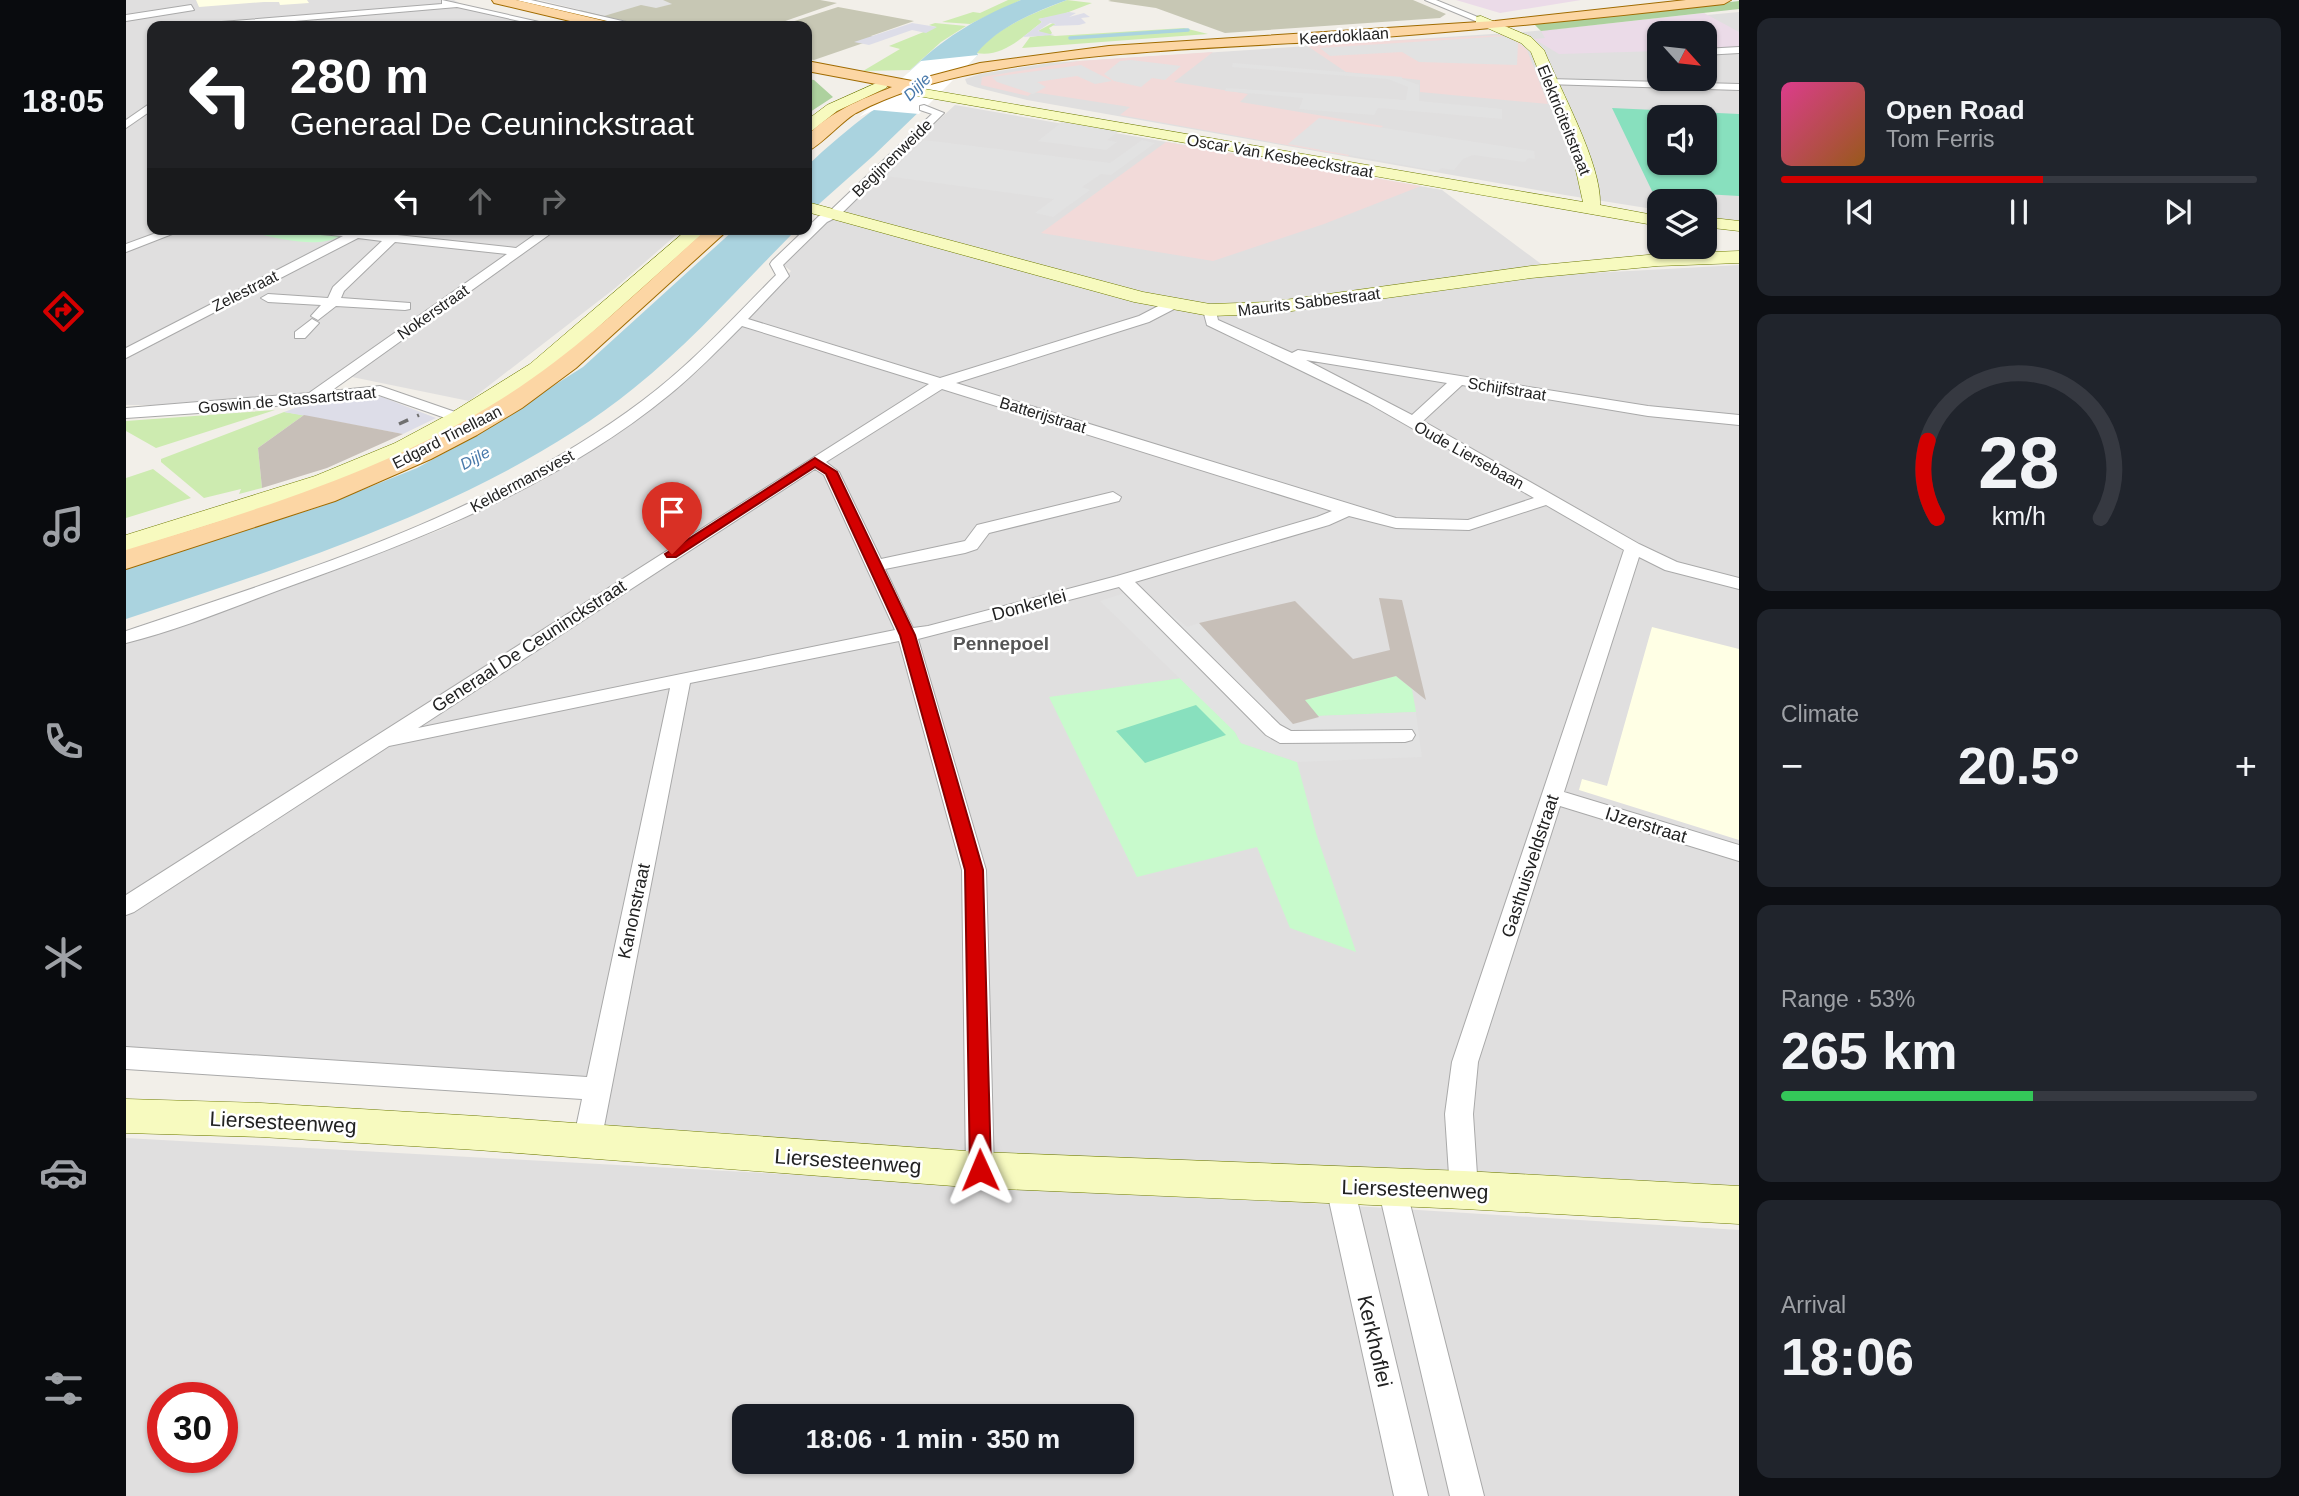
<!DOCTYPE html>
<html lang="en">
<head>
<meta charset="utf-8">
<style>
	:root { --surface:#171b24; --page:#20242c; --text:#f1f3f6; --muted:#9ea1a6; --line:#363941; --accent:#d40000 }
	body { margin:0; font-family:Helvetica,sans-serif; background:var(--page); color:var(--text); height:100vh; display:flex; flex-direction:column; font-size:26px; white-space:nowrap }
	* { box-sizing:border-box; margin:0 }
	p { font-size:23px; color:var(--muted) }
	.icon { flex:none; width:38px; height:38px; fill:none; stroke:currentColor; stroke-width:2; stroke-linecap:round; stroke-linejoin:round }
	.map { position:relative; flex:1; overflow:hidden }
	.sheet { display:flex; flex-direction:column; gap:18px; padding:18px; background:#0d0f14; width:560px }
	.sheet>* { flex:none }
	.hud { position:absolute; left:21px; top:21px; width:665px; height:214px; border-radius:14px; box-shadow:0 2px 5px #0004; background:#202124; color:#fff; overflow:hidden }
	.needle { width:46px; rotate:117deg }
	.fabs { position:absolute; left:1521px; top:21px; display:grid; gap:14px }
	.fabs a { display:grid; place-items:center; width:70px; height:70px; border-radius:14px; background:var(--surface); box-shadow:0 2px 5px #0004; font-size:35px }
	.speed { position:absolute; left:21px; top:1382px; display:flex; gap:14px; font-size:35px; font-weight:700; text-align:center }
	.speed>* { display:grid; place-content:center; width:91px; height:91px; border-radius:50%; background:var(--surface); box-shadow:0 2px 5px #0004; line-height:1 }
	.speed .limit { border:10px solid #d22; background:#fff; color:#111 }
	.pin { position:absolute; display:grid; place-items:center; width:60px; height:60px; color:#fff; margin:-72px -30px; border-radius:50% 50% 50% 0; rotate:-45deg; box-shadow:0 0 7px #0007 }
	.pin .icon { rotate:45deg }
	.me { position:absolute; width:77px; margin:-38px; rotate:359deg; stroke-linejoin:round; filter:drop-shadow(0 0 5px #0008) }
	.turn { display:flex; align-items:center; gap:24px; height:147px; padding:0 28px; font-size:32px }
	.turn .icon { width:91px; height:91px; stroke-width:2.5 }
	.turn b { display:block; font-size:49px; line-height:60px }
	.lanes { display:flex; align-items:center; height:66px; padding:0 28px; background:#0003; justify-content:center; gap:35px; direction:ltr }
	.lanes .off { opacity:.35 }
	.big { font-size:52px; font-weight:700; line-height:1.1 }
	.sheet .tile { flex:1; display:flex; flex-direction:column; justify-content:center; gap:10px; min-width:0; padding:0 24px; border-radius:14px; background:var(--page) }
	.sheet .dial { align-items:center; gap:0 }
	.dial svg { height:182px; overflow:visible; fill:none; stroke:var(--line); stroke-width:7; stroke-linecap:round; text-anchor:middle }
	.dial text { fill:var(--text); stroke:none }
	.song { display:flex; align-items:center; gap:21px }
	.cover { width:84px; height:84px; border-radius:10px; background:linear-gradient(135deg,hsl(330 70% 55%),hsl(30 70% 35%)) }
	.played { height:7px; border-radius:4px; background:linear-gradient(90deg,var(--accent) 55%,var(--line) 55%) }
	.keys { display:flex; justify-content:space-around; direction:ltr }
	.heat { display:flex; justify-content:space-between; align-items:center; font-size:38px; direction:ltr }
	.charge { height:10px; border-radius:5px; background:linear-gradient(90deg,#34c759 53%,var(--line) 0) }
	.trip { position:absolute; left:606px; top:1404px; width:402px; height:70px; border-radius:14px; background:var(--surface); box-shadow:0 2px 5px #0004; font-weight:700; line-height:70px; text-align:center }
	main { display:flex; flex:1; min-height:0 }
	.dock { display:flex; flex-direction:column; width:126px; justify-content:space-around; align-items:center; background:#090b0e; color:var(--muted) }
	.dock .icon { width:49px; height:49px }
	.dock .on { color:var(--accent) }
	.dock b { font-size:32px; color:var(--text) }
	.map>svg:first-child { display:block }
</style>
</head>
<body>
<main>
<nav class="dock">
<b>18:05</b>
<svg class="icon on" aria-label="directions" viewBox="0 0 24 24"><path d="M12 3l9 9-9 9-9-9zM9 14v-3h6M13 9l2 2-2 2"/></svg>
<svg class="icon" aria-label="music" viewBox="0 0 24 24"><path d="M9 18V5l10-2v13"/><circle cx="6" cy="18" r="3"/><circle cx="16" cy="16" r="3"/></svg>
<svg class="icon" aria-label="phone" viewBox="0 0 24 24"><path d="M5 4h4l2 5-3 2q2 4 5 5l2-3 5 2v4C11 20 4 13 5 4z"/></svg>
<svg class="icon" aria-label="climate" viewBox="0 0 24 24"><path d="M12 3v18M4 7l16 10M4 17L20 7"/></svg>
<svg class="icon" aria-label="car" viewBox="0 0 24 24"><path d="M5 17H2v-5l4-1 3-4h7l3 4 3 1v5h-3M9 17h6M6 11h13"/><circle cx="7" cy="17" r="2"/><circle cx="17" cy="17" r="2"/></svg>
<svg class="icon" aria-label="filters" viewBox="0 0 24 24"><path d="M4 7h16M4 17h16"/><circle cx="9" cy="7" r="2"/><circle cx="15" cy="17" r="2"/></svg>
</nav>
<div class="map">
<svg width="1613" height="1496" viewBox="0 0 1613 1496">
	<rect width="100%" height="100%" fill="#f2efe9"/>
	<path fill="#e0dfdf" fill-rule="evenodd" d="M0,0H328L347,11L417,26H26V229H557L488,289L343,401L226,377L204,390L33,405H0Z
		M1613,12V221L1579,217L1578,201H1533V210L1439,195L901,100L849,87L841,84L839,79L854,74L924,63L1397,32ZM1533,33H1578V79H1533ZM1533,117H1578V163H1533Z
		M829,105L1316,190L1430,275L1613,265V1194L454,1136L459,1100L0,1057V644L200,574L319,528L419,479L491,435L572,371L665,271L656,264Z
		M0,1138L1181,1203L1613,1230V1496H0ZM37,1398H96V1458H37ZM618,1416H996V1461H618Z"/>
	<path fill="#f2dad9" d="M1378,35L1391,41L1401,50L1422,104L1294,92V80L1220,72L1180,45Z
		M1087,52L1048,82L1122,94L1114,102L1257,126L1222,156L994,115L1004,107L907,92L902,96L855,85L856,77L953,61Z
		M1040,142L1154,162L1295,186L1198,224L1087,261L915,233Z"/>
	<path fill="#ebdbe8" d="M1330,0H1455L1374,13Z
		M1578,13L1613,32V47L1579,49L1578,33H1533V51L1433,54L1408,39L1419,38L1415,31Z"/>
	<path fill="#ffffe5" d="M70,0H181L183,3L154,5L153,2H138L73,7Z
		M1526,627L1613,649V840L1453,790L1456,779L1481,786Z"/>
	<path fill="#c7c7b4" d="M490,0H694L711,3L645,26H523L452,11Z
		M985,0H1287L1320,14L1314,18L1099,33L1030,8L982,1Z
		M712,7L788,21L745,36L752,38L688,60L681,59V26H653Z"/>
	<path fill="#cdebb0" d="M882,0H895L844,24L816,22L847,12L854,13Z
		M941,0L966,3L935,15L913,19L916,22C896,37 877,58 850,53C873,25 909,13 941,0Z
		M809,23L840,26L815,42L784,70L737,71L774,49L763,46L810,27L803,25Z
		M927,23L930,24L923,28L926,33L924,35L929,36L1058,28L1082,34L896,48L904,37L919,35L912,31Z
		M149,410L30,448L0,431V421Z
		M158,412L178,415L132,448L136,488L113,494L115,489L78,498L35,462V459Z
		M27,469L65,498L0,518V478Z"/>
	<path fill="#add19e" d="M1613,1V9L1415,31L1408,24Z
		M681,79L688,80L707,97L681,114Z"/>
	<path fill="#c8facc" d="M150,229L214,236C194,248 160,240 137,235Z
		M1270,676L1286,689L1290,712L1192,716L1178,700Z
		M1056,678L1109,732L1115,743L1171,762L1190,833L1230,952L1164,928L1131,847L1011,877L923,697Z"/>
	<path fill="#88e0be" fill-rule="evenodd" d="M1486,108L1613,114V196L1526,191ZM1533,117H1578V163H1533Z
		M1070,705L1100,735L1019,763L990,731Z"/>
	<path fill="#e2e2e2" d="M414,0H537L546,4L530,8L515,5L478,16Z
		M1380,36L1392,43L1391,65L1293,62L1276,52L1204,56L1194,48Z
		M1005,60L1055,66L1039,80L1026,78L1015,87L988,81L978,74L994,61Z
		M1107,63L1276,77V79L1293,85V101L1376,109V119L1252,108L1248,115L1173,109L1177,98L1099,91L1100,88L1280,100L1282,87L1262,79L1106,67Z
		M955,65L986,81L969,84L951,76L911,82L920,87L907,94L871,82L866,77Z
		M1193,118L1408,151L1409,159L1402,158L1399,162L1347,155L1337,159L1328,170L1315,168L1312,171L1162,144Z
		M936,122L993,131L981,140L991,142L980,150L912,141Z
		M798,140L984,163L1016,140L1029,143L985,175L975,174L956,187L964,190L927,217L909,213L928,199L760,176Z
		M1014,588L1061,627L1073,623L1167,724L1193,718L1192,716L1290,712L1296,757L1171,762L1115,743L1109,732L974,601Z"/>
	<path fill="#dddde8" d="M943,12L950,13L943,17L958,13L964,17L955,18L960,23L953,25L926,26L930,24L924,23L912,31L928,35L897,37L916,22L912,19Z
		M786,23L811,27L800,33L786,30L743,45L728,42Z
		M256,397L310,418L277,434L158,412L180,404Z"/>
	<path fill="#aad3df" d="M895,0H941C909,12 873,26 851,53L852,55L747,156L693,204L681,219V166C702,146 723,128 746,111C760,102 771,84 783,72C815,39 852,17 895,0Z
		M609,229H671C618,282 567,341 508,388C368,501 169,563 0,619V569L196,506L291,468L342,440L457,367Z"/>
	<path fill="#fff" d="M852,55L793,114L748,110L733,117L795,61Z"/>
	<g fill="none" stroke-linecap="round" stroke-linejoin="round">
		<path stroke="#aad3df" stroke-width="3.5" d="M944,38L1062,30"/>
	</g>
	<path fill="#c7bfb8" d="M178,415L194,418L277,434L201,468L136,488L132,448Z
		M1253,598L1276,600L1300,700L1270,676L1179,700L1193,717L1167,724L1073,623L1169,601L1227,659L1264,650Z"/>
	<g fill="none" stroke-linecap="round" stroke-linejoin="round">
		<defs>
			<path id="street" d="M316,0L431,26H416L331,7L110,26H79L83,23L316,4Z
				M390,0H405L518,26H503Z
				M1299,0H1310L1359,20L1352,22Z
				M65,5L68,10L0,21V15Z
				M1613,47V53L1578,55V49Z
				M1530,52H1533V62L1525,55Z
				M681,57L685,59V63H681Z
				M1423,79L1613,84V90L1420,84L1418,82Z
				M26,102V110L0,128V120Z
				M798,105L818,113L713,216L701,222L657,265L663,276L622,319L814,378L1013,316L1040,302H1050V308L1023,322L830,383L1270,518L1342,520L1408,498L1242,403L1081,325L1077,310L1079,307H1089L1092,320L1166,353L1172,350L1522,406L1613,415V425L1522,416L1336,385L1297,421L1513,544L1551,562L1613,578V589L1539,570L1513,557L1438,792L1613,845V861L1434,806L1352,1062L1347,1114L1352,1190L1348,1199L1338,1202L1328,1199L1324,1190L1319,1114L1326,1062L1498,550L1420,505L1343,530L1270,528L1223,516L1203,525L1009,582L1154,725L1165,731L1286,730L1289,735L1286,740L1279,742L1154,743L1140,735L993,587L792,639L860,870L868,1170L864,1179L854,1182L844,1179L840,1170L836,870L773,641L564,683L475,1142L471,1150L461,1154L451,1150L447,1142L456,1099L0,1069V1047L461,1077L544,688L263,746L8,912L0,915V895L803,384L616,326C592,350 569,374 543,395C431,487 290,541 156,589C105,608 53,630 0,643V631C177,571 364,515 516,401C566,364 606,319 650,275L644,264L646,261L693,216L705,210L806,114L794,110V106ZM1180,360L1321,383L1286,415ZM816,389L1206,511L1191,517L991,576L802,626L787,628L759,569L839,553L851,549L863,533L993,501L995,497L987,492L851,525L839,541L755,559L713,472L700,462ZM689,469L698,475L769,630L292,728Z
				M41,229H59L0,252V244Z
				M177,229H246L244,232L390,248L417,229H431L205,391L254,386L335,414L354,416L357,419L354,422L328,421L253,395L102,411L0,418V408L183,393L381,254L269,242L218,291L215,298L284,303V309L279,310L210,306L192,320L185,316L195,305L142,302L135,298L142,294L202,298L207,287L256,241L232,238L0,358V348L217,236L183,233Z
				M186,319L193,323L179,338H169V332Z
				M1214,1175L1224,1178L1228,1187L1302,1496H1268L1200,1187L1204,1178Z
				M1266,1176L1276,1179L1280,1188L1358,1496H1324L1252,1188L1256,1179Z"/>
			<path id="secondary" d="M1355,16L1405,37L1418,50C1434,90 1476,164 1474,205L1533,216V226L775,93L768,89L775,85L1457,202L1447,157L1405,52L1395,43L1350,23V17Z
				M755,81L762,85L760,88L711,111L687,130L681,132V120L701,105Z
				M681,202L1017,292L1084,304L1144,302L1405,266L1532,254L1613,251V263L1532,266L1405,278L1144,314L1084,316L1008,302L681,212Z
				M1578,217L1613,221V231L1578,227Z
				M562,229H582L420,374L341,423L285,453L207,486L0,551V535L189,476L269,443L325,413L404,364Z
				M0,1099L135,1103L351,1116L854,1152L1338,1171L1613,1186V1224L1338,1209L854,1188L351,1150L135,1137L0,1133Z"/>
			<path id="primary" d="M366,0H390L487,23L489,26H465L368,3Z
				M1560,0H1605L1598,4C1466,19 1335,32 1203,41C1088,48 970,51 856,72C814,80 768,93 730,113C716,121 691,149 681,151V136C705,111 734,100 766,87L681,71V61L786,81L854,63L983,46L1369,21Z
				M581,229H603L450,368L396,408L351,435L305,459L209,501L0,569V550C130,510 261,471 377,398C452,351 515,288 581,229Z"/>
		</defs>
		<use href="#street" stroke="#a9a9a9" stroke-width="2"/>
		<use href="#secondary" stroke="#707d05" stroke-width="1"/>
		<use href="#primary" stroke="#a06b00" stroke-width="2"/>
		<use href="#street" fill="#fff" fill-rule="evenodd"/>
		<use href="#secondary" fill="#f7fabf" fill-rule="evenodd"/>
		<use href="#primary" fill="#fcd6a4" fill-rule="evenodd"/>
		<path stroke="#707070" stroke-width="3.5" stroke-dasharray="10 10" stroke-linecap="butt" d="M273,424L293,415"/>
	</g>
	<path fill="#d40000" stroke="#8a0000" stroke-width="2" d="M689,458L711,472L789,635L857,870L865,1170L862,1177L854,1180L847,1177L844,1170L839,870L774,635L700,474L689,467L550,557H541L539,554Z"/>
	<g text-anchor="middle" dominant-baseline="central" stroke-width="5" stroke-linejoin="round" paint-order="stroke">
		<g font-size="16" fill="#222" stroke="#fff">
			<text transform="translate(1218 36) rotate(-4)">Keerdoklaan</text>
			<text transform="translate(1438 120) rotate(68)">Elektriciteitstraat</text>
			<text transform="translate(1154 156) rotate(10)">Oscar Van Kesbeeckstraat</text>
			<text transform="translate(766 158) rotate(-44)">Begijnenweide</text>
			<text transform="translate(119 291) rotate(-27)">Zelestraat</text>
			<text transform="translate(1183 302) rotate(-7)">Maurits Sabbestraat</text>
			<text transform="translate(307 312) rotate(-35)">Nokerstraat</text>
			<text transform="translate(1381 389) rotate(9)">Schijfstraat</text>
			<text transform="translate(161 400) rotate(-5)">Goswin de Stassartstraat</text>
			<text transform="translate(917 415) rotate(17)">Batterijstraat</text>
			<text transform="translate(321 437) rotate(-27)">Edgard Tinellaan</text>
			<text transform="translate(1343 455) rotate(29)">Oude Liersebaan</text>
			<text transform="translate(396 481) rotate(-28)">Keldermansvest</text>
		</g>
		<g font-size="16" font-style="italic" fill="#4a7aab" stroke="#fff">
			<text transform="translate(791 87) rotate(-44)">Dijle</text>
			<text transform="translate(349 458) rotate(-28)">Dijle</text>
		</g>
		<g font-size="18" fill="#222" stroke="#fff">
			<text transform="translate(903 605) rotate(-15)">Donkerlei</text>
			<text transform="translate(403 646) rotate(-33)">Generaal De Ceuninckstraat</text>
			<text transform="translate(1520 825) rotate(17)">IJzerstraat</text>
			<text transform="translate(1404 866) rotate(-72)">Gasthuisveldstraat</text>
			<text transform="translate(508 911) rotate(-78)">Kanonstraat</text>
		</g>
		<g font-size="19" font-weight="bold" fill="#555" stroke="#fff">
			<text x="875" y="643">Pennepoel</text>
		</g>
		<g font-size="21" fill="#222" stroke="#fff">
			<text transform="translate(157 1122) rotate(3)">Liersesteenweg</text>
			<text transform="translate(722 1161) rotate(4)">Liersesteenweg</text>
			<text transform="translate(1289 1189) rotate(2)">Liersesteenweg</text>
			<text transform="translate(1249 1341) rotate(77)">Kerkhoflei</text>
		</g>
	</g>
</svg>
<div class="fabs">
<a><svg class="needle" viewBox="-14 -14 28 28"><path d="M0-13l5 13h-10z" fill="#e53935"/><path d="M0 13l5-13h-10z" fill="#9ea1a6"/></svg></a>
<a><svg class="icon" aria-label="sound" viewBox="0 0 24 24"><path d="M4 9h4l5-4v14l-5-4H4zM17 9q2 3 0 6"/></svg></a>
<a><svg class="icon" aria-label="layers" viewBox="0 0 24 24"><path d="M12 4l9 5-9 5-9-5zM3 14l9 5 9-5"/></svg></a>
</div>
<div class="speed"><div class="limit">30</div></div>
<div class="pin" style="left:546px;top:554px;background:#d93025"><svg class="icon" aria-label="arrive" viewBox="0 0 24 24"><path d="M6 21V4h12l-3 4 3 4H6"/></svg></div>
<svg class="me" style="left:854px;top:1170px" viewBox="-20 -20 40 40"><path d="M0-17L14 15 0 8-14 15z" fill="#d40000" stroke="#fff" stroke-width="4"/></svg>
<div class="trip">18:06 · 1 min · 350 m</div>
<div class="hud">
<div class="turn"><svg class="icon" aria-label="left" viewBox="0 0 24 24"><path d="M17 20v-9H6M10 6l-5 5 5 5"/></svg><div><b>280 m</b>Generaal De Ceuninckstraat</div></div>
<div class="lanes"><svg class="icon" aria-label="left" viewBox="0 0 24 24"><path d="M17 20v-9H6M10 6l-5 5 5 5"/></svg><svg class="icon off" aria-label="ahead" viewBox="0 0 24 24"><path d="M12 20V5M6 11l6-6 6 6"/></svg><svg class="icon off" aria-label="right" viewBox="0 0 24 24"><path d="M7 20v-9h11M14 6l5 5-5 5"/></svg></div>
</div>
</div>
<section class="sheet">
<div class="tile">
<div class="song"><i class="cover"></i><div><b>Open Road</b><p>Tom Ferris</p></div></div>
<div class="played"></div>
<div class="keys"><svg class="icon" aria-label="previous" viewBox="0 0 24 24"><path d="M18 5L8 12l10 7zM5 5v14"/></svg><svg class="icon" aria-label="pause" viewBox="0 0 24 24"><path d="M8 5v14M16 5v14"/></svg><svg class="icon" aria-label="next" viewBox="0 0 24 24"><path d="M6 5l10 7-10 7zM19 5v14"/></svg></div>
</div>
<div class="tile dial"><svg viewBox="0 0 100 80">
<path d="M14 69A42 42 0 1 1 86 69"/>
<path d="M14 69A42 42 0 0 1 10 35" stroke="#d40000"/>
<text x="50" y="56" font-size="32" font-weight="700">28</text>
<text x="50" y="72" font-size="11">km/h</text>
</svg></div>
<div class="tile"><p>Climate</p>
<div class="heat"><a>−</a><b class="big">20.5°</b><a>+</a></div>
</div>
<div class="tile"><p>Range · 53%</p><b class="big">265 km</b><div class="charge"></div></div>
<div class="tile"><p>Arrival</p><b class="big">18:06</b></div>
</section>
</main>
</body>
</html>
